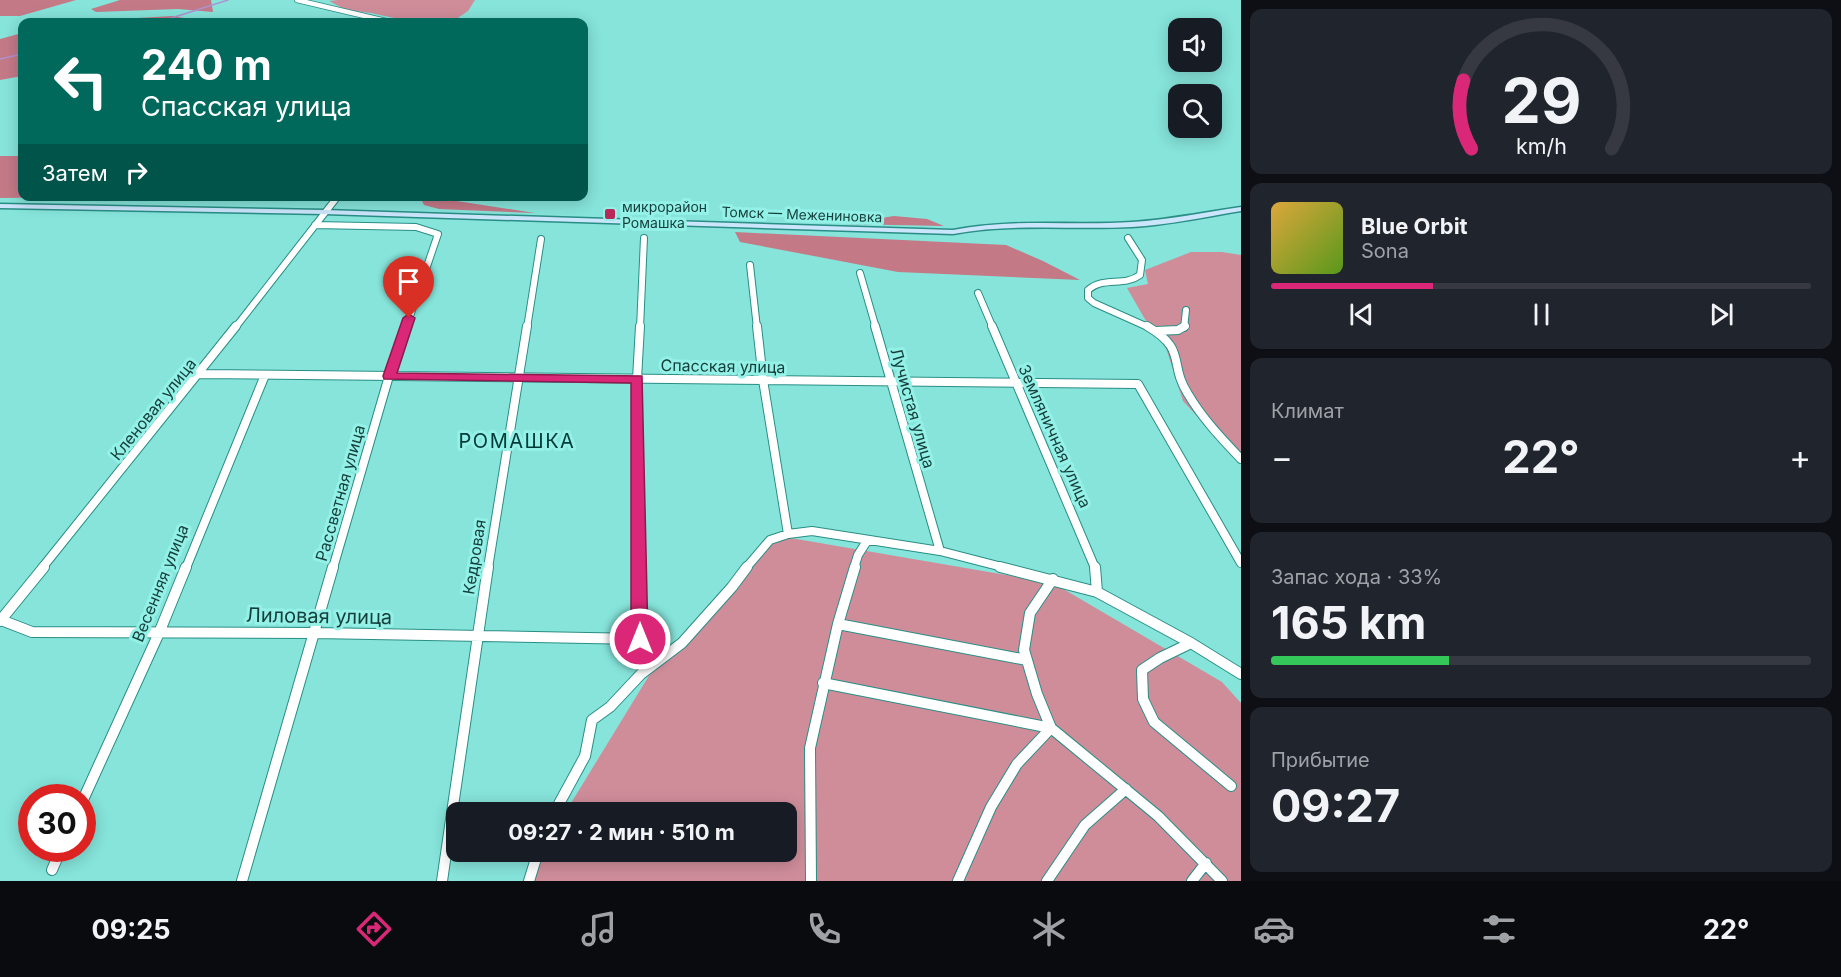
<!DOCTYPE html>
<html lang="ru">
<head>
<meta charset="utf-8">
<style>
	:root { --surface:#171b24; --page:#20242c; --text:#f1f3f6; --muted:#9ea1a6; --line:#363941; --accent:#db2777 }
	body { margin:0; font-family:Inter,sans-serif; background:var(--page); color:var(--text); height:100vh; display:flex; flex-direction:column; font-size:22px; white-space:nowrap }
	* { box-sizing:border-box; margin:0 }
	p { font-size:20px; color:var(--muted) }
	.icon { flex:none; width:33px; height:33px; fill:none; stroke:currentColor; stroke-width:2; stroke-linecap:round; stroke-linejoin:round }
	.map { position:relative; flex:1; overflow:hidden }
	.sheet { display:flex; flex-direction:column; gap:9px; padding:9px; background:#0d0f14; width:600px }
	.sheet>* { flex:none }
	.top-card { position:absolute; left:18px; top:18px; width:570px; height:183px; border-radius:12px; box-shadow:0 3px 15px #0003; background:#00695c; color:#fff; overflow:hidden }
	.fabs { position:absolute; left:1168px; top:18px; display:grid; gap:12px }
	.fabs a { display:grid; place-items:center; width:54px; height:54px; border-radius:12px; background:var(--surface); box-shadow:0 3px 15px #0003; font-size:30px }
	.speed { position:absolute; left:18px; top:784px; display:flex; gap:12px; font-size:30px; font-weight:700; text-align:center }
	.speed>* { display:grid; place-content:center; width:78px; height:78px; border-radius:50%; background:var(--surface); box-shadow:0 3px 15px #0003; line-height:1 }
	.speed .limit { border:9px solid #d22; background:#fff; color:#111 }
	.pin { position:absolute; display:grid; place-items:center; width:51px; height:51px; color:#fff; margin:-62px -26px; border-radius:50% 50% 50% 0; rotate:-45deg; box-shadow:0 0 6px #0007 }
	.pin .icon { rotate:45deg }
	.me { position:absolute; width:66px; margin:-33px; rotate:0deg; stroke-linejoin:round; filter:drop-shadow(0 0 4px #0008) }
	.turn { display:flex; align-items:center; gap:21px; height:126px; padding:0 24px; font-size:27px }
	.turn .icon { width:78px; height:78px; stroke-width:2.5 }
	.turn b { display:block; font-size:42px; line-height:51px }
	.then { display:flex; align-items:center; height:57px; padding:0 24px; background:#0003; gap:12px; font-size:22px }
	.big { font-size:45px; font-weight:700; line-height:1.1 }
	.sheet .widget { flex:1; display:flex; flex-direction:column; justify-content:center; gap:9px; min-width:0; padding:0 21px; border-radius:12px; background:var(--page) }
	.sheet .dial { align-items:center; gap:0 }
	.dial svg { height:156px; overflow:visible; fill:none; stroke:var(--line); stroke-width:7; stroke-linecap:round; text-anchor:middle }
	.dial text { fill:var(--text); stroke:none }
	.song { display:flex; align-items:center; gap:18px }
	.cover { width:72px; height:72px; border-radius:9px; background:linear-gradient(135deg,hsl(40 70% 55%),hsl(90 70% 35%)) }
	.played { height:6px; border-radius:3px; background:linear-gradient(90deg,var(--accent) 30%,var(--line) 30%) }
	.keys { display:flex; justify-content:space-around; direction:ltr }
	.heat { display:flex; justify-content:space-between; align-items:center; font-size:33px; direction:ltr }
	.charge { height:9px; border-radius:4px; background:linear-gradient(90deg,#34c759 33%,var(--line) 0) }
	.trip { position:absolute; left:446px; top:802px; width:351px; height:60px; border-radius:12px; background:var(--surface); box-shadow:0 3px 15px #0003; font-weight:700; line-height:60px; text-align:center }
	.tab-bar { display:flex; height:96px; justify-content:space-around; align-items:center; background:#090b0e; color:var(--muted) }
	.tab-bar .icon { width:42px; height:42px }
	.tab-bar .on { color:var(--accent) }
	.tab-bar b { font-size:27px; color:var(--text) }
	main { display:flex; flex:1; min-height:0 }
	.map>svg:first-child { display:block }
</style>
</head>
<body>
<main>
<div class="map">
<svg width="1241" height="881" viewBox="0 0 1241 881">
	<rect width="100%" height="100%" fill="#86e4da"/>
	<path fill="#cf8d9a" d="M338,0H475L468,11L452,22H413L371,13L346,10L329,1Z
		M1191,252H1222L1241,255V464L1183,401L1166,348L1146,321L1127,288L1148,284L1145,270Z
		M779,536L1053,583L1222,682L1241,703V881H524L542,852H786V813H565L650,674Z"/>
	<path fill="#c47987" d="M0,0H76L20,16H0Z
		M120,0H211L213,12L178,9L96,12L91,9Z
		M172,16L210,22H63H66Z
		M22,33V76L0,80V39Z
		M0,156H22V196L87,197L0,198Z
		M431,197L535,213L439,209L424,205L422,201Z
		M894,216L927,219L944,226L844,224Z
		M735,232L1006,245L1043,261L1080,280L898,272L740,242Z"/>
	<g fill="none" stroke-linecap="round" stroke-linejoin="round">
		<path stroke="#b091cf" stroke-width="1.5" d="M159,22L228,0
			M0,59L22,54"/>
		<defs>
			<path id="street-far3" d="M297,0L390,22"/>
			<path id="street-far2" d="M315,225L416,227L438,234L406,328
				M1128,238L1142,260L1140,275C1124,287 1103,276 1088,290V298L1094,303L1150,328
				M750,265L757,328
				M860,273L876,328
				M978,293L993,328
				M235,328L338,196
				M527,328L541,239
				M640,328L644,238
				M1184,328L1186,310"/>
			<path id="street-far1" d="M757,326L763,380L788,534
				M875,326L940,551
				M992,326L1095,568
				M1147,326C1188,350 1168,363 1188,394C1202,418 1222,439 1241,459
				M1156,331L1178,330L1185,326
				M199,374L1138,384L1241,563
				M42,568L236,326
				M186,568L265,375
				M333,568L389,376L406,326
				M488,568L527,326
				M639,568L637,379L640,326
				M746,568L770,540L788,534L812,531L940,551L1006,568
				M854,568L858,555L867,541"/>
			<path id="street" d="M1000,567L1097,592L1191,643L1241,674
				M1095,567L1097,592
				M1053,579L1030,613L1024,650L1037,694L1051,728L1158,816L1222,881
				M1,620L32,632L316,633L640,639L639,567
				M0,621L44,567
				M838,624L1027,660
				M1191,643L1160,658L1142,670L1143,699L1154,722L1231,786
				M823,683L1051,728
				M82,802L159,633L186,567
				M554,813L585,756L592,720L610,707L641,674L682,643L732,587L747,567
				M52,870L61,849
				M242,881L333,567
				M442,881L488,567
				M529,881L538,852
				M811,881L810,748L838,624L855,567
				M958,881L991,807L1017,764L1051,728
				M1047,881L1085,825L1126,789
				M1192,881L1206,863"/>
			<path id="secondary" d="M0,204L325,210L953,230C1013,218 1072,226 1132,222C1168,220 1205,212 1241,207V211C1205,217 1168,225 1132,227C1072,230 1013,223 953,234L325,214L0,208Z"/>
		</defs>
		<use href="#street-far3" stroke="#298e86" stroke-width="6"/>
		<use href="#street-far2" stroke="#298e86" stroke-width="8"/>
		<use href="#street-far1" stroke="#298e86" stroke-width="10"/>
		<use href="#street" stroke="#298e86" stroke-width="12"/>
		<use href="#secondary" stroke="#298e86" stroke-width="3"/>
		<use href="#street-far3" stroke="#fff" stroke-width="4.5"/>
		<use href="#street-far2" stroke="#fff" stroke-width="6"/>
		<use href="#street-far1" stroke="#fff" stroke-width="8"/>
		<use href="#street" stroke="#fff" stroke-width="10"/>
		<use href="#secondary" fill="#cbe5fb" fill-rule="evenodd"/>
	</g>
	<path fill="#db2777" stroke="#8e194d" stroke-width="1.5" d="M409,314L415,318L397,373L642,376L648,639L646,644L640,646L634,644L631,639V383L384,379L383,376L403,318Z"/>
	<rect fill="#b82957" stroke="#93f1e7" stroke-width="2" x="604" y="208" width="12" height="12" rx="3"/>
	<g text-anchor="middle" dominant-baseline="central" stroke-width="6" stroke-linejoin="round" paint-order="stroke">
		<g font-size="14" fill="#163e3a" stroke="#93f1e7" text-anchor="start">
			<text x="622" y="206">микрорайон<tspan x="622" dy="16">Ромашка</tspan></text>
		</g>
		<g font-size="14" fill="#163e3a" stroke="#93f1e7">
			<text transform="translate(802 214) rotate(2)">Томск — Межениновка</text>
		</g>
		<g font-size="16" fill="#163e3a" stroke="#93f1e7">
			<text transform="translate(723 366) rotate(1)">Спасская улица</text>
			<text transform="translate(913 408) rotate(74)">Лучистая улица</text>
			<text transform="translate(153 409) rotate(-51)">Кленовая улица</text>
			<text transform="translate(1055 436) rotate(66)">Земляничная улица</text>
			<text transform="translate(340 493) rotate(-74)">Рассветная улица</text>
			<text transform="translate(474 557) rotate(-81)">Кедровая</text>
			<text transform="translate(160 583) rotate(-68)">Весенняя улица</text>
		</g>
		<g font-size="20" letter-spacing="1.5" fill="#013a36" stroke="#93f1e7">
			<text x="517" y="441">РОМАШКА</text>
		</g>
		<g font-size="20" fill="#163e3a" stroke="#93f1e7">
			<text transform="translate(319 616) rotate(1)">Лиловая улица</text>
		</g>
	</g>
</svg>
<div class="fabs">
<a><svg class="icon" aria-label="sound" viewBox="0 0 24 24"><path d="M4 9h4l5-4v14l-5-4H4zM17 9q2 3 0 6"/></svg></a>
<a><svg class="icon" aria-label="search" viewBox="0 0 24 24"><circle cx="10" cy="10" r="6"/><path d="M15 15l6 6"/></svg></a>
</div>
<div class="speed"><div class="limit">30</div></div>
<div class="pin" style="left:409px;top:318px;background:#d93025"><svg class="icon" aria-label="arrive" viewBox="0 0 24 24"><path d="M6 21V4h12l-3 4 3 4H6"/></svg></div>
<svg class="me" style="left:640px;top:639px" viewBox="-20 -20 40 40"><circle r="17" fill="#db2777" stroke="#fff" stroke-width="3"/><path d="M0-11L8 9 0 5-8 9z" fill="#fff"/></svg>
<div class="trip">09:27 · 2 мин · 510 m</div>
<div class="top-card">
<div class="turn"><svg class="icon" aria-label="left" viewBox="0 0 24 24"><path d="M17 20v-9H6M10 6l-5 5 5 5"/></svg><div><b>240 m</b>Спасская улица</div></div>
<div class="then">Затем<svg class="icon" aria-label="right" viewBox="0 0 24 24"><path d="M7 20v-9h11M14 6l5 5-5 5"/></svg></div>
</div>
</div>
<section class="sheet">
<div class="widget dial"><svg viewBox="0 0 100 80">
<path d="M14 69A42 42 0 1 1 86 69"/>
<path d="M14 69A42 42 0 0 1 10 34" stroke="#db2777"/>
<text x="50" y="56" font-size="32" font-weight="700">29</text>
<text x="50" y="72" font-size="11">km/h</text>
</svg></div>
<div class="widget">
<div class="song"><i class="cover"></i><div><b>Blue Orbit</b><p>Sona</p></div></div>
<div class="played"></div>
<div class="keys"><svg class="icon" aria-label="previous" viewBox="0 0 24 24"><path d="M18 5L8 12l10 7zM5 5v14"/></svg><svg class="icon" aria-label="pause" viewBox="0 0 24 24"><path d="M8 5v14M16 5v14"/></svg><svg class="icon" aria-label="next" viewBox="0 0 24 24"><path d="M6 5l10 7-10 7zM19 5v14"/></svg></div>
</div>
<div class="widget"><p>Климат</p>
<div class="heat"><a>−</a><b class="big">22°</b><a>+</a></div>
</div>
<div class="widget"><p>Запас хода · 33%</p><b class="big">165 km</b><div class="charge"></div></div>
<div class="widget"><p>Прибытие</p><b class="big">09:27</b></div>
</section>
</main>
<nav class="tab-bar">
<b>09:25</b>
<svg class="icon on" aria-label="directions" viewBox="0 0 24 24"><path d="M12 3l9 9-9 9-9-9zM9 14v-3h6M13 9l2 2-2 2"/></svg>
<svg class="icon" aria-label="music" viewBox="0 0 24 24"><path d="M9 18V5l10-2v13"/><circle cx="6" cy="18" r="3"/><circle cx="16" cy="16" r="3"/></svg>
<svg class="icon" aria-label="phone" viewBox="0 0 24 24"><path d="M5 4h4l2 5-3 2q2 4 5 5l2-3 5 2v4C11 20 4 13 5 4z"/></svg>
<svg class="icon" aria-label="climate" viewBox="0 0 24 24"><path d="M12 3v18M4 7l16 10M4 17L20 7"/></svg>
<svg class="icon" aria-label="car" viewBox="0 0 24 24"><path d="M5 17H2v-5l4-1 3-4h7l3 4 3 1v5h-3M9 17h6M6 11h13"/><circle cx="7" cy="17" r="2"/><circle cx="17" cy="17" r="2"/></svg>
<svg class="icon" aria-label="filters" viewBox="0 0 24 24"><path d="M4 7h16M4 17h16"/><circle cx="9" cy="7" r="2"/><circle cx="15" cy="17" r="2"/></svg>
<b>22°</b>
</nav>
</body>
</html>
